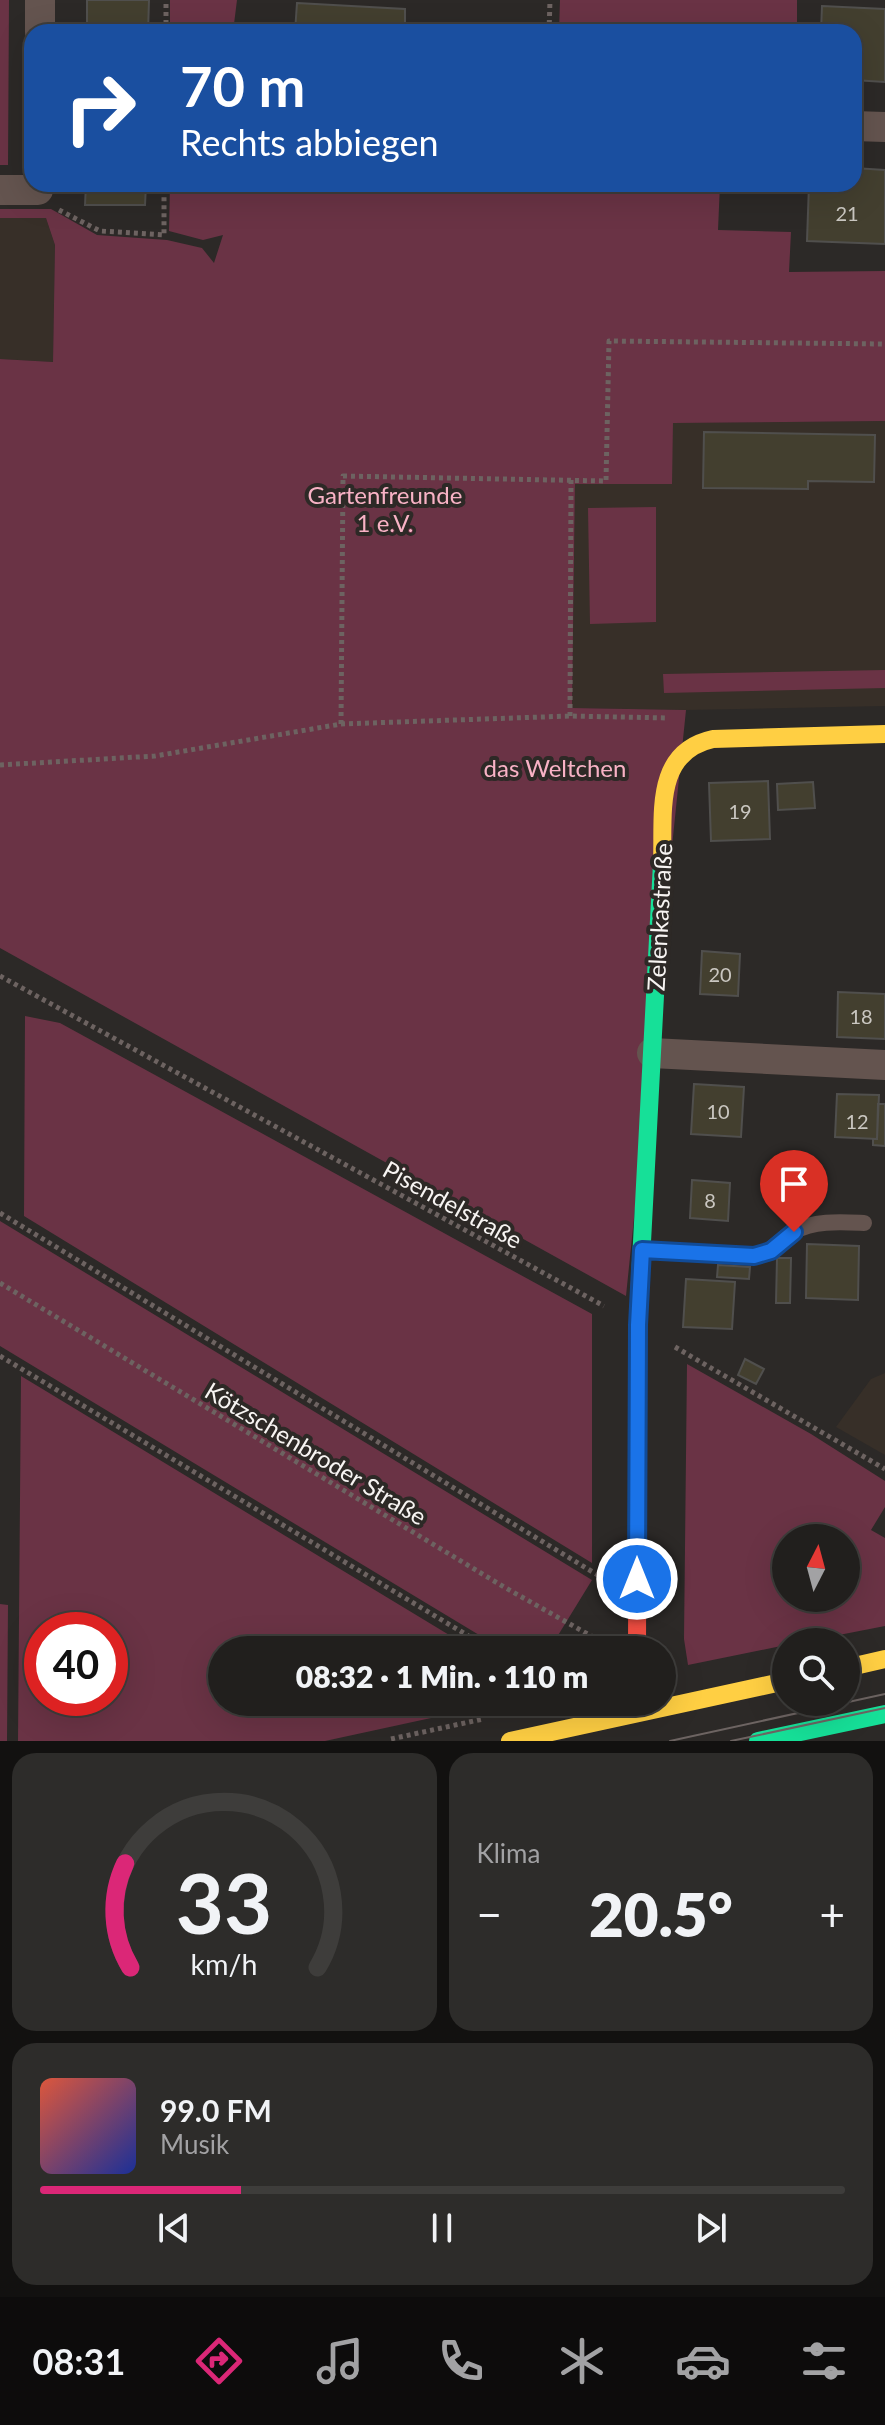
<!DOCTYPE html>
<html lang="de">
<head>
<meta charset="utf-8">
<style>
	:root { --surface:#211f1d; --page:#2d2c2a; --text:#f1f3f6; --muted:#a2a2a4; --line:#3e3d3b; --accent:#db2777 }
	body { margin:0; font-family:Lato,sans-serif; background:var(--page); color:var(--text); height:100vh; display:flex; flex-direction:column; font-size:30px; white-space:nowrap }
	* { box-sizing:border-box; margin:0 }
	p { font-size:26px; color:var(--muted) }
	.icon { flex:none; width:44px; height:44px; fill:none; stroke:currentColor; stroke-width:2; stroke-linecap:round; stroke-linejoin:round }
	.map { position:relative; height:1741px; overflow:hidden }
	.details { display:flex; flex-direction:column; gap:12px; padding:12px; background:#121110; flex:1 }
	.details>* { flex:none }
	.banner { position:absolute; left:24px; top:24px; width:838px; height:168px; border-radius:24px; box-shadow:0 8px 32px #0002,0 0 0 2px var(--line); background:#1a4fa0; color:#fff; overflow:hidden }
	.needle { width:52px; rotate:6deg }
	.fabs { position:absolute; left:772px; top:1524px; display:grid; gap:16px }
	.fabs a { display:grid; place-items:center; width:88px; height:88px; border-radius:50%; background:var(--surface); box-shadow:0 8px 32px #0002,0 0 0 2px var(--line); font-size:40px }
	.speed { position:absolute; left:24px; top:1612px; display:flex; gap:16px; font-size:40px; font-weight:700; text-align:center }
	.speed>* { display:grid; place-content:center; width:104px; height:104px; border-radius:50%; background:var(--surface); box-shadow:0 8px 32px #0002,0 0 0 2px var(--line); line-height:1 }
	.speed .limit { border:12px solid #d22; background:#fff; color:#111 }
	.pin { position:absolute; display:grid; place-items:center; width:68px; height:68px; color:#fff; margin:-82px -34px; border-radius:50% 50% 50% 0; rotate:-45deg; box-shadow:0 0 8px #0007 }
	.pin .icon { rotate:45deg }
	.me { position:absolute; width:88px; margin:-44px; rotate:0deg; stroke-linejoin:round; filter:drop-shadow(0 0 6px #0008) }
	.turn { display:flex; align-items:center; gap:28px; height:168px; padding:0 24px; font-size:36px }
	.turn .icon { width:104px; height:104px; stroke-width:2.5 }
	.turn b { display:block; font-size:56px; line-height:68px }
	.big { font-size:60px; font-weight:800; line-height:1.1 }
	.details .widget { flex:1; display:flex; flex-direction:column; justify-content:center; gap:12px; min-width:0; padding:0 28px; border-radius:24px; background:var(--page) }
	.details .dial { align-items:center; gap:0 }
	.dial svg { height:208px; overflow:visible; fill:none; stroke:var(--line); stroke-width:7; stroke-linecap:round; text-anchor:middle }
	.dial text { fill:var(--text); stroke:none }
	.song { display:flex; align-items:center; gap:24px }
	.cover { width:96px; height:96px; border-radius:12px; background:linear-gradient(135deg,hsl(10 70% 55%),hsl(230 70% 35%)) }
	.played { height:8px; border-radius:4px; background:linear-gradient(90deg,var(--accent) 25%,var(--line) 25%) }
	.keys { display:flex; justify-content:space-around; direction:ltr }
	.heat { display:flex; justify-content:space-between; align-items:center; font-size:44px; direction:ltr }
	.details .tiles { flex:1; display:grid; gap:12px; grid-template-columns:1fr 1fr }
	.widget:last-child { grid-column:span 2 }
	.trip { position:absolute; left:208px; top:1636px; width:468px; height:80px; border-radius:40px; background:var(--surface); box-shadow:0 8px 32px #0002,0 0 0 2px var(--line); font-weight:800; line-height:80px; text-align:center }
	.menu { display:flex; height:128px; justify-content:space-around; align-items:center; background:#0d0c0c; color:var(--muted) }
	.menu .icon { width:56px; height:56px }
	.menu .current { color:var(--accent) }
	.menu b { font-size:36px; color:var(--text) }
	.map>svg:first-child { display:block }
</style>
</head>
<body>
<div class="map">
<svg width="885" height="1741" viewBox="0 0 885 1741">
	<rect width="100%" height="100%" fill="#2c2927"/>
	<path fill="#372f28" d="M0,218H46L55,245L53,362L0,359Z
		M885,421V706L686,710L572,708L575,484H671L673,423Z
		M885,1373V1455L836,1427L871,1379Z"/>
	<path fill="#6a3345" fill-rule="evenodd" d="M0,0H9L8,165H0Z
		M170,0H237L233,32H170Z
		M560,0H797V32H559Z
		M170,184H526L567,187L568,184H720L718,230L791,232L789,272L885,271V421L673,423L672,484H575L572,708L686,710L626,1296L0,948V359L53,362L55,245L46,218H0V209H51L97,235L167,240L202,248L214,263L223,235L203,240L169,231Z
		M656,507V622L590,624L588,508Z
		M885,670V688L664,693L663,674Z
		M25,1016L60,1023L592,1314V1563L24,1216Z
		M0,1221L592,1580L549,1650H504L0,1346Z
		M687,1364L811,1434L885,1481V1507L871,1530L885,1538V1626L803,1642H786V1645L688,1665L684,1639ZM786,1538H846V1598H786Z
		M21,1376L474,1650H222V1702H505L325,1741H18ZM42,1630H110V1698H42Z
		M0,1604L8,1605L7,1741H0Z"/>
	<path fill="#433f2f" stroke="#504f4d" stroke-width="2" d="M87,0H149L148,32H87Z
		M297,3L405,9V32H295Z
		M822,6L885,9V82L854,80V32H821Z
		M854,168L885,170V244L807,241L809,184H854Z
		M86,184H146L145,205H85Z
		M704,432L875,435L874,482L808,481V489L703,488Z
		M768,781L770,839L711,841L709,783Z
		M813,782L815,808L778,810L777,784Z
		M702,951L740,954L738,996L700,994Z
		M838,992L885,994V1039L837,1037Z
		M694,1084L744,1087L741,1137L691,1134Z
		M837,1094L879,1095L877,1139L835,1137Z
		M878,1104H885V1146L873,1145V1139H877Z
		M692,1180L730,1183L728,1221L690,1218Z
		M807,1244L859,1246L858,1300L806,1298Z
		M777,1258H791L790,1303H776Z
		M718,1265L750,1267L749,1279L717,1277Z
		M686,1279L735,1282L732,1329L683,1327Z
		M745,1359L764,1369L756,1384L738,1375Z"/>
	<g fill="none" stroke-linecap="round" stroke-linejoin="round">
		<path stroke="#6d6361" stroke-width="5" stroke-dasharray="4 4" stroke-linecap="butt" d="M166,32V0
			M549,32L550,0
			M59,210L100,231L164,235V184
			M570,716L571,480
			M341,724L343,476L606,481L609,341L885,344
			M0,765L155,756L341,724L570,716L668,718
			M0,976L604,1306
			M0,1213L601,1577
			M0,1283L504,1587L600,1641
			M675,1347L885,1469
			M0,1356L492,1650
			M391,1739L483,1719"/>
		<path stroke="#64544f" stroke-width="16" d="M643,1250L754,1256C777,1249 776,1242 793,1232C815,1220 841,1222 864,1223"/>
		<path stroke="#64544f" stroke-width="30" d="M40,32V0
			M854,126L885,127
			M0,190H38V184
			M652,1053L885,1065"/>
		<path stroke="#16e098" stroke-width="18" d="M640,1280L662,863
			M758,1741L885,1714"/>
		<path stroke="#ffcf43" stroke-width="18" d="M662,863C664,815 653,752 713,739L885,734
			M846,1668L885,1659
			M510,1741L786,1681"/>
		<path stroke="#f24e42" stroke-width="18" d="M637,1650L638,1325L640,1280"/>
		<path stroke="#6d6462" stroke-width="2" d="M670,1741L885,1694
			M731,1741L885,1708"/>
	</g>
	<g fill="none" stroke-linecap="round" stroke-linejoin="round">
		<defs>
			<path id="route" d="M637,1579L638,1325L642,1250L754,1256L771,1251L794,1232"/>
		</defs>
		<use href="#route" stroke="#114b97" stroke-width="20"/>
		<use href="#route" stroke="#1a73e8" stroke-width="14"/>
	</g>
	<g text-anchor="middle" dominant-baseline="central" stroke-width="8" stroke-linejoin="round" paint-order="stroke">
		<g font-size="20" fill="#cac7c1">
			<text x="847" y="213">21</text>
			<text x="740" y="811">19</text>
			<text x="720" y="974">20</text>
			<text x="861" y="1016">18</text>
			<text x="718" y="1111">10</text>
			<text x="857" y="1121">12</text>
			<text x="710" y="1200">8</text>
		</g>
		<g font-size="24" fill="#f8b2c5" stroke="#2d2926">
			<text x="385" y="494">Gartenfreunde<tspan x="385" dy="28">1 e.V.</tspan></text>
			<text x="555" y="767">das Weltchen</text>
		</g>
		<g font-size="24" fill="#f7f4f2" stroke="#2d2926">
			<text transform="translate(659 917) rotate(-87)">Zelenkastraße</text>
			<text transform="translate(453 1204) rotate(29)">Pisendelstraße</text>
			<text transform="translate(316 1453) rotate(31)">Kötzschenbroder Straße</text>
		</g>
	</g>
</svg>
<div class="fabs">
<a><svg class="needle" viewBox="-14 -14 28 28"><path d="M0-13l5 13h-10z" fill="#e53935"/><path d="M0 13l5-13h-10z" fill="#a2a2a4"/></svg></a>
<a><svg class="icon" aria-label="search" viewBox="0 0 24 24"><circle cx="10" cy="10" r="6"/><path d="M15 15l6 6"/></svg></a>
</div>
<div class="speed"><div class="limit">40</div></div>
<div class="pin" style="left:794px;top:1232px;background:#d93025"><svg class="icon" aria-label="arrive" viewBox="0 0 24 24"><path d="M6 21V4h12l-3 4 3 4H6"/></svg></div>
<svg class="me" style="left:637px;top:1579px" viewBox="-20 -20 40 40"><circle r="17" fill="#1a73e8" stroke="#fff" stroke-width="3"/><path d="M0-11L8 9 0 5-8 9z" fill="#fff"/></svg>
<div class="trip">08:32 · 1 Min. · 110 m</div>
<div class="banner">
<div class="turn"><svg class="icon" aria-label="right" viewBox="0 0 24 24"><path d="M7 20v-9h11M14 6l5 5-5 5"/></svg><div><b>70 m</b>Rechts abbiegen</div></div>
</div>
</div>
<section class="details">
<div class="tiles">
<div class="widget dial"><svg viewBox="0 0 100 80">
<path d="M14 69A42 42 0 1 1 86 69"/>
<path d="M14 69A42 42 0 0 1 12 29" stroke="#db2777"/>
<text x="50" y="56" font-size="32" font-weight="700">33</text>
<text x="50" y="72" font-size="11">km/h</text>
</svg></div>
<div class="widget"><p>Klima</p>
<div class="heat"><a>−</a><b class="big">20.5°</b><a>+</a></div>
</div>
<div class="widget">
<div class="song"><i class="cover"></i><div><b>99.0 FM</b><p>Musik</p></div></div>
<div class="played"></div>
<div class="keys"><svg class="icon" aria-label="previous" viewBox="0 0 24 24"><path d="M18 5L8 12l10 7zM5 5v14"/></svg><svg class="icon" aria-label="pause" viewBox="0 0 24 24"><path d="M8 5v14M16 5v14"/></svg><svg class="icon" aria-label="next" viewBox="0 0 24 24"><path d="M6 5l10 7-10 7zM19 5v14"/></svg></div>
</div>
</div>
</section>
<nav class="menu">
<b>08:31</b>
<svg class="icon current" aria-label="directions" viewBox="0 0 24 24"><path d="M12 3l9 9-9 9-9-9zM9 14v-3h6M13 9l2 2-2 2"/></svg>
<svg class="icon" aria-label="music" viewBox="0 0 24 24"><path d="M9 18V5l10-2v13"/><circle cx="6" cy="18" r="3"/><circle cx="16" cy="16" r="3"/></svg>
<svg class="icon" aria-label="phone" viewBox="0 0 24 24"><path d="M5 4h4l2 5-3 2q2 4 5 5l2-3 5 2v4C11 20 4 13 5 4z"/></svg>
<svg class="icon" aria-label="climate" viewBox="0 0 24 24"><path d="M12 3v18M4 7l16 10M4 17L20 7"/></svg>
<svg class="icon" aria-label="car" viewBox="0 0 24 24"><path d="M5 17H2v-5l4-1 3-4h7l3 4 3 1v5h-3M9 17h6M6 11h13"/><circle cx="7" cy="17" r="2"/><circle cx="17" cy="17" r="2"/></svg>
<svg class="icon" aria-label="filters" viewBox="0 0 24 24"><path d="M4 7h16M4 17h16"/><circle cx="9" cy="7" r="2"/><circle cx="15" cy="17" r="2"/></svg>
</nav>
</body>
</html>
